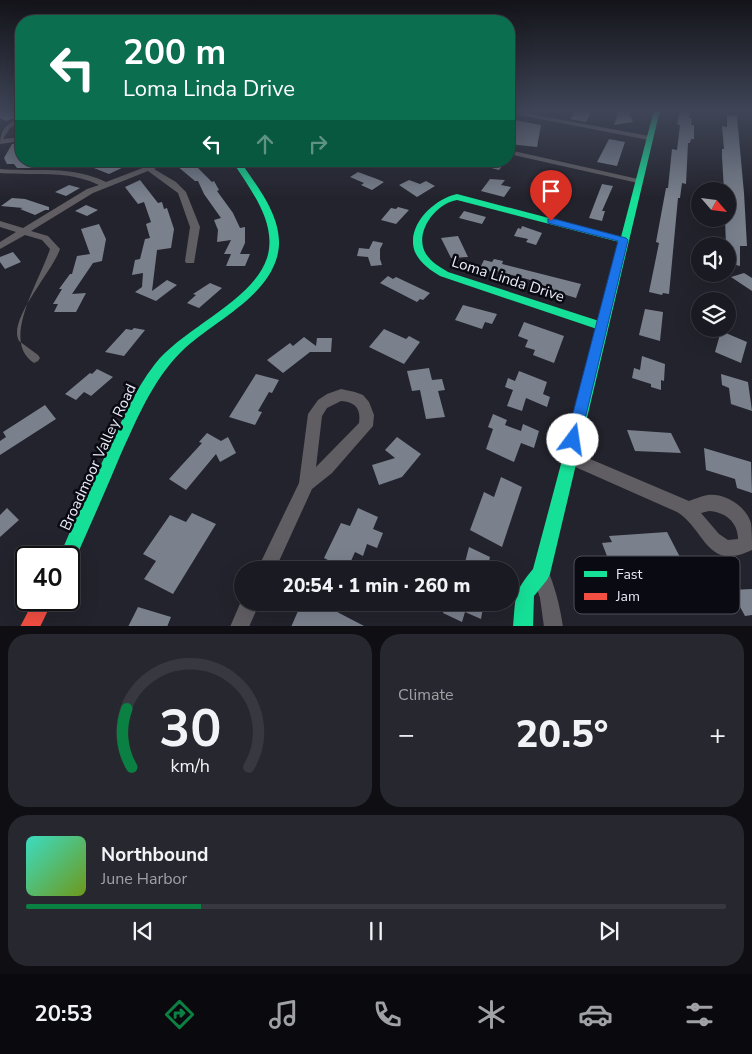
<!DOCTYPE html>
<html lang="en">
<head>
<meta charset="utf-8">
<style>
	:root { --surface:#1a1a22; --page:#27272f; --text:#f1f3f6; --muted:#9fa1a5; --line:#383840; --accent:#0b8043 }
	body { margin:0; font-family:"Nunito Sans",sans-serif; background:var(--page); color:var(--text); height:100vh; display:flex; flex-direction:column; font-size:19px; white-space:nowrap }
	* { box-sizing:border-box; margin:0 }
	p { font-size:16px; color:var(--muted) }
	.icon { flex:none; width:28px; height:28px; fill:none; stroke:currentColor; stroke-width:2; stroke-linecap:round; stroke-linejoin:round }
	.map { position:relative; height:626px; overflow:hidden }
	.sheet { display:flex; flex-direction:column; gap:8px; padding:8px; background:#0e0e13; flex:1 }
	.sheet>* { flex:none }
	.hud { position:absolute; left:15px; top:15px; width:500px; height:152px; border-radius:20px; box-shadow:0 5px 20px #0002,0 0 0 1px var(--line); background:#0b6e4f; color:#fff; overflow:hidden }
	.needle { width:32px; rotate:118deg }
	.buttons { position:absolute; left:691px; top:182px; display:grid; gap:10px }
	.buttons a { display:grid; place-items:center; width:45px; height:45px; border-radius:50%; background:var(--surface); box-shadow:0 5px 20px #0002,0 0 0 1px var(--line); font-size:25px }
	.speed { position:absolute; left:15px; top:546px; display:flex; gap:10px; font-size:25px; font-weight:700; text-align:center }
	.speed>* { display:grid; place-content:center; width:65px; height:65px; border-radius:50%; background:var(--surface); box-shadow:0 5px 20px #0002,0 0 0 1px var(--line); line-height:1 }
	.speed .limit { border:2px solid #111; border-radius:8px; background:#fff; color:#111 }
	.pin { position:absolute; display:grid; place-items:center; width:42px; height:42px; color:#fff; margin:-51px -21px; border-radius:50% 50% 50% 0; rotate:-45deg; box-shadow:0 0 5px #0007 }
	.pin .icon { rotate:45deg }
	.me { position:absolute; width:55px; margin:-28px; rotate:14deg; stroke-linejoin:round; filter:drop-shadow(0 0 4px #0008) }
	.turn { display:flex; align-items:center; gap:18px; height:105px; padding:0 25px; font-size:22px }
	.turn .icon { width:65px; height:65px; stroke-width:2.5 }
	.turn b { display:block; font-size:35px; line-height:42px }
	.lanes { display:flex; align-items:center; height:48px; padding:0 25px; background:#0003; justify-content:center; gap:25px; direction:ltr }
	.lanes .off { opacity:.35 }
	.big { font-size:38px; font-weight:800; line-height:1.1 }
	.sheet .card { flex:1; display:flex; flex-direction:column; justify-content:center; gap:8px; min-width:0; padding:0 18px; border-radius:20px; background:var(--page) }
	.sheet .dial { align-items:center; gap:0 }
	.dial svg { height:130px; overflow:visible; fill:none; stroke:var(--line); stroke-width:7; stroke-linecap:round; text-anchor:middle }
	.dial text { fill:var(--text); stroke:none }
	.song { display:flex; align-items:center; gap:15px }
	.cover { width:60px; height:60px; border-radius:8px; background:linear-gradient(135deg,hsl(170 70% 55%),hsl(80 70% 35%)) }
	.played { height:5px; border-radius:2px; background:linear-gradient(90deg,var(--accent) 25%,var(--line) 25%) }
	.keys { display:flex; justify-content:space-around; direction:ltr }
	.heat { display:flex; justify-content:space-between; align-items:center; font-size:28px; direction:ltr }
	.sheet .tiles { flex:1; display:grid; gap:8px; grid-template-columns:1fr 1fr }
	.card:last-child { grid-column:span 2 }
	.trip { position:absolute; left:234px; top:561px; width:285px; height:50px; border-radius:25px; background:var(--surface); box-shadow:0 5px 20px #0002,0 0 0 1px var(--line); font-weight:800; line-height:50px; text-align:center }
	.tabs { display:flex; height:80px; justify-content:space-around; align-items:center; background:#0a0a0e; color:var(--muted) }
	.tabs .icon { width:35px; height:35px }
	.tabs .on { color:var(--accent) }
	.tabs b { font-size:22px; color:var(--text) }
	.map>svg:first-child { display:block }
</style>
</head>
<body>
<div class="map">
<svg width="752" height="627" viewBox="0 0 752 627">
	<rect width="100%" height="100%" fill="#23232d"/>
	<path fill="#7a818d" d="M5,110H13L21,116L6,121L0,118V112Z
		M575,110H584V112L591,113L586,122L570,119Z
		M619,110H628L633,122L614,125Z
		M680,110H690L689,118L692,119L691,125H694V139H691L690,143H688L686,184L682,183L680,198H678L669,294L663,293L662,295L649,292L659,243L656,242L666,188H668L672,149L677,150L680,125L677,124Z
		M727,115L737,116L744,193L747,246H740V266L728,263V246H726L725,219H728V191H724L722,156V149H724L722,126L727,127Z
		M509,119L541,125L537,147L509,144Z
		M609,139L625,142L617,166L597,162Z
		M21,143V151L19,156L21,161L27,165L32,161H47L39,168H17L14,164H7L4,158L12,144Z
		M76,161H115L128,165L109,174Z
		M189,161H211L197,167L212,182L214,181L219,190L217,191L233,213L240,228L245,227V243L240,254H250L245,266H226L231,254H224L231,240L217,242L218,230L214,220L221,218L204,194L198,181H195L177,166Z
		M476,161H506L499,170L476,164Z
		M358,172L377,179L384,182L372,190L361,185L364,183L350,177Z
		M490,179L505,180L501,185L511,187L504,197L481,191Z
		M140,180L158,203L162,202L164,209L167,208L174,229L171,248L157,250L152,291L167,280L177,285L156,301L135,292L142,287L143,273L132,275L135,260L140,259L145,239L150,238L146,224L151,222L144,202L138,204L125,187Z
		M409,180L420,184L426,181L435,186L417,197L399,185Z
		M602,184L613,186L602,211H605L602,221L589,218Z
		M69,185L80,188L66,196L55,192Z
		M12,198L25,199L49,207V210H45L35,215L20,209L23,208L1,206Z
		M86,205L98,210L87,216L75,211Z
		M398,207L409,210L396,224L381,220L391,208L396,209Z
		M464,211L486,217L482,224L459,218Z
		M99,224L106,239L102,261L93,263L72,294L86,293L76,312H54L58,304H53L62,289H59L70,274H72L77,256L90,254L81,229Z
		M522,226L542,233L536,245L526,242L528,239L514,236L518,228L521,229Z
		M458,236L468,257L451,258L441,238Z
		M373,241L383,243L380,249V259L382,265L371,266L368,257L357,256L359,248L369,249Z
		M13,252L21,262L5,269L0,262V257Z
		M494,259L503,261L502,264L581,284L576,298L537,286L538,282L493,270L492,272L480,268L484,260L492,262Z
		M744,273L752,278V291L731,277Z
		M388,276L393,279L396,277L430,293L423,300L420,299L417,302L380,283Z
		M210,283L222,288L199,308L187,303L196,295L193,294Z
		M463,305L497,314L492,324L485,322L482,329L455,320Z
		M645,309L663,312L660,341L639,335Z
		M524,322L564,336L554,363L533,355L535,350L525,347L528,340L518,336Z
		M134,328L145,330L124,356L105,352L126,329L132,330Z
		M384,329L406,339L409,336L420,342L404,364L369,347Z
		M721,331L747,342L741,363L715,352Z
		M304,337L316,346L317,338H332L331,352H310L283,373L267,360L290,343L293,346Z
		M642,356L665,364L664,381L661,380V390L651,387V384L632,378L634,368L640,370Z
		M429,368L432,380L442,379L445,390L438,391L445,417L426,419L420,390L412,391L407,371Z
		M97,369L113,377L91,396L84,392L76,400L65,394L90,373L92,374Z
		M519,371L547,382L543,394L550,397L547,407L526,398L522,411L507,406L513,390L505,387L508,378L515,381Z
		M256,374L279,380L272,393L269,392L258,411L262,412L255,425L229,417Z
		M721,374L748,382L752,411L731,404L729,388L722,385Z
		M45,405L56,419L0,455V441L6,437L3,432Z
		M493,414L507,420L505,425L521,431L523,424L539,431L534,448L521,443L514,462L486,449L493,429L488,427Z
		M627,430L671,433L681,453L635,451Z
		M207,433L221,441L228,437L236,453L220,462L216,454L186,490L169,479L202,443L199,442Z
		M397,437L421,454L402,477L379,485L372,465L395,458L385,450Z
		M704,448L751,462L752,493L737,488L735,479L706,470Z
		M501,477L522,487L502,547L470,530L484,492L494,497Z
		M7,508L19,520L0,537V515Z
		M358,508L378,517L373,529L383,533L377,548L367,544L363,556L355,552L347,570L324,558L341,523L350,526Z
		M192,513L216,524L173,594L144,579L156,561L143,554L170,515L186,522Z
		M667,532L681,559L665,561L669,571L653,572L650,565L628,567L635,584L615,586L606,565L610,564L602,543L612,542L609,536Z
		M469,547L490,557L487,570H463Z
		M752,589V615L745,616L731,590Z
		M302,602H318L366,627H291Z
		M445,602H484L481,619L465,612L462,622L443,613Z
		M138,607L171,617L167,627H128Z"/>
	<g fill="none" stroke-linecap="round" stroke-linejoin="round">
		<path fill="#605e62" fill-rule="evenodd" d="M509,110L649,136L652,138L649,140L509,113Z
			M21,118V122L10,128L3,139L21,137V141L0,144C0,129 7,123 21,118Z
			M509,150L638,179L642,181L638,183L509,154Z
			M161,161H172L154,169L176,182L186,192L200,227L194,263H186L185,261L190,227L178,193L148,171L93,193L31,231L48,236L60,249C53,271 7,320 19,341L38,355L40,358L38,361L34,363C0,341 39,283 50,249L42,240L25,235L0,249V242L16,232L0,227V221L23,228L87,189L99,185C67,169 34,176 0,173V169C37,172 71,165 106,182Z
			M341,389L355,392L363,395L369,402L374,415L373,426L332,473L312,489L275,570H257L299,483L308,414L318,400L327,394ZM341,401C356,402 361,409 359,423L316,467L322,416L327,408Z
			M569,450L689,501C695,499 701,496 708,495C725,493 746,506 751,523C752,531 752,542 752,550C706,572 706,530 677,512L564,462L562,457L564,452ZM709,511C725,512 738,522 738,539L728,540L719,534L701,513Z
			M541,565L547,568C555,587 560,606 563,627H544L540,598L532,574L535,568Z
			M242,599V602H260L249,627H230Z"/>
		<path fill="#16e098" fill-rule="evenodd" d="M654,110H660L550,574L547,580L534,596L533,627H513C516,596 513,593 533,569L597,329L440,276C430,270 420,263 415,252C405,226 434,199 457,194L621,237ZM457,200L619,242L599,321L448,272C440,267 431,262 426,254C413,233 436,203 457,200Z
			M232,161H240C258,188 287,222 277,257C265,300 210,323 181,352C152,381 137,419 120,456C105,492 89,528 73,564L69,566V558H59C73,523 90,488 106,454C121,423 134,391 155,364C184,327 252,302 267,258C278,223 250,189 232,161Z"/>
		<path fill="#f24e42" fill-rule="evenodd" d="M34,600H53L40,627H20Z"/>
	</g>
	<linearGradient id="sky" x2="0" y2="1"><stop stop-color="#131319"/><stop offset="0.56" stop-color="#3f4557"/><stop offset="1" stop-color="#3f4557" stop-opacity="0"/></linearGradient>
	<rect width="752" height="198" fill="url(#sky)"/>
	<path fill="#1a73e8" stroke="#114b97" d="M551,218L626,238L628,240L580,440L578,445L573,447L568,445L566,440L618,241L548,223V219Z"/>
	<g text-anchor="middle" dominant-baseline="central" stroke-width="5" stroke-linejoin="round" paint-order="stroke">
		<g font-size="15" fill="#eaebf8" stroke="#0a0a12">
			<text transform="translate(508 279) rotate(18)">Loma Linda Drive</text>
			<text transform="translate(98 457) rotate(-65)">Broadmoor Valley Road</text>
		</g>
	</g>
	<rect x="574" y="556" width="166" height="58" rx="8" fill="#0a0a12" stroke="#4d4e57" stroke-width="1"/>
	<rect x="584" y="571" width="23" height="6" fill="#16e098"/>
	<rect x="584" y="593" width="23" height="7" fill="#f24e42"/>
	<g font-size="14" fill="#eaebf8">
		<text x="616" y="579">Fast</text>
		<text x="616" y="601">Jam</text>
	</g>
</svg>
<div class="buttons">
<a><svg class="needle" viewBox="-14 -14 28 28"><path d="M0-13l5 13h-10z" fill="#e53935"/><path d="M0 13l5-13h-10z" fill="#9fa1a5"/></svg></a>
<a><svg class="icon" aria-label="sound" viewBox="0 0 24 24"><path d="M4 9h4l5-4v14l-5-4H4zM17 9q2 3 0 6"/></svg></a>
<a><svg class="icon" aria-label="layers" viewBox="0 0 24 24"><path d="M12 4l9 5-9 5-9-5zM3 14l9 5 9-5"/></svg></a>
</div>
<div class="speed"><div class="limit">40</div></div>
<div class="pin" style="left:551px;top:221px;background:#d93025"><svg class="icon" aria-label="arrive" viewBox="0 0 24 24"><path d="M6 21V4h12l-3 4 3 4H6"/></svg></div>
<svg class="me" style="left:573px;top:440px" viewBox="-20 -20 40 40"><circle r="19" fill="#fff"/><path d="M0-13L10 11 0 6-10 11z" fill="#1a73e8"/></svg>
<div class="trip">20:54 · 1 min · 260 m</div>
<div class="hud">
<div class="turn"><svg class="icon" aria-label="left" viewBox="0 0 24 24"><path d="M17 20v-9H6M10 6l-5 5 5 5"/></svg><div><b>200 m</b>Loma Linda Drive</div></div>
<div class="lanes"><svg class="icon" aria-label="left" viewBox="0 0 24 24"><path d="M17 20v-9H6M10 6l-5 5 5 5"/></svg><svg class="icon off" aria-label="ahead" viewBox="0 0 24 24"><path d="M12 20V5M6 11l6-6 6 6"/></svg><svg class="icon off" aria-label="right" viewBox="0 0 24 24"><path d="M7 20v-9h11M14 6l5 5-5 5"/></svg></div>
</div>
</div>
<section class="sheet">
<div class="tiles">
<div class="card dial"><svg viewBox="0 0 100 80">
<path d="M14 69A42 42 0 1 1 86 69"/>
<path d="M14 69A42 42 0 0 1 11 33" stroke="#0b8043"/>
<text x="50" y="56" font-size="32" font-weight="700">30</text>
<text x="50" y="72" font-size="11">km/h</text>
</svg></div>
<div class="card"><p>Climate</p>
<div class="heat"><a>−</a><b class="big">20.5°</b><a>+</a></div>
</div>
<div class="card">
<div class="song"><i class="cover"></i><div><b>Northbound</b><p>June Harbor</p></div></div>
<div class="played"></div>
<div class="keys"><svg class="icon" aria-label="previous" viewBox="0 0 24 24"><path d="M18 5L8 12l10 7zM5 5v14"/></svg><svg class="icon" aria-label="pause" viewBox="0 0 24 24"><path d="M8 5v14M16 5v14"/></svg><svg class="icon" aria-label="next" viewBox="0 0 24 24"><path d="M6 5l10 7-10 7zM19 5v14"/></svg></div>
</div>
</div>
</section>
<nav class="tabs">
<b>20:53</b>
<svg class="icon on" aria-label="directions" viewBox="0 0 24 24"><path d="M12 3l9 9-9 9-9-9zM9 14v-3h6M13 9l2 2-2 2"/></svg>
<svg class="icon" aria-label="music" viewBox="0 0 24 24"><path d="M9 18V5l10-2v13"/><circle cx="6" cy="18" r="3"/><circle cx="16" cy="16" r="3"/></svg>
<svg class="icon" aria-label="phone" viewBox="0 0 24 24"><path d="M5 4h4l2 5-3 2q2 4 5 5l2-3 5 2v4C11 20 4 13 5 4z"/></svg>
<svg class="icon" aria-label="climate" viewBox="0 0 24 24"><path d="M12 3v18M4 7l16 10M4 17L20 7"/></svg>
<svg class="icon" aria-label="car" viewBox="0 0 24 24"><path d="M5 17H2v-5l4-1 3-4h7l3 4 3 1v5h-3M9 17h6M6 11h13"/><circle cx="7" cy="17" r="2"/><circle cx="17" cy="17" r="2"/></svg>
<svg class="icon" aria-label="filters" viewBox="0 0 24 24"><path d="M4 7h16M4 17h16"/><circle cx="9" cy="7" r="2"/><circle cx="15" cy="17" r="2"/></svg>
</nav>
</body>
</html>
